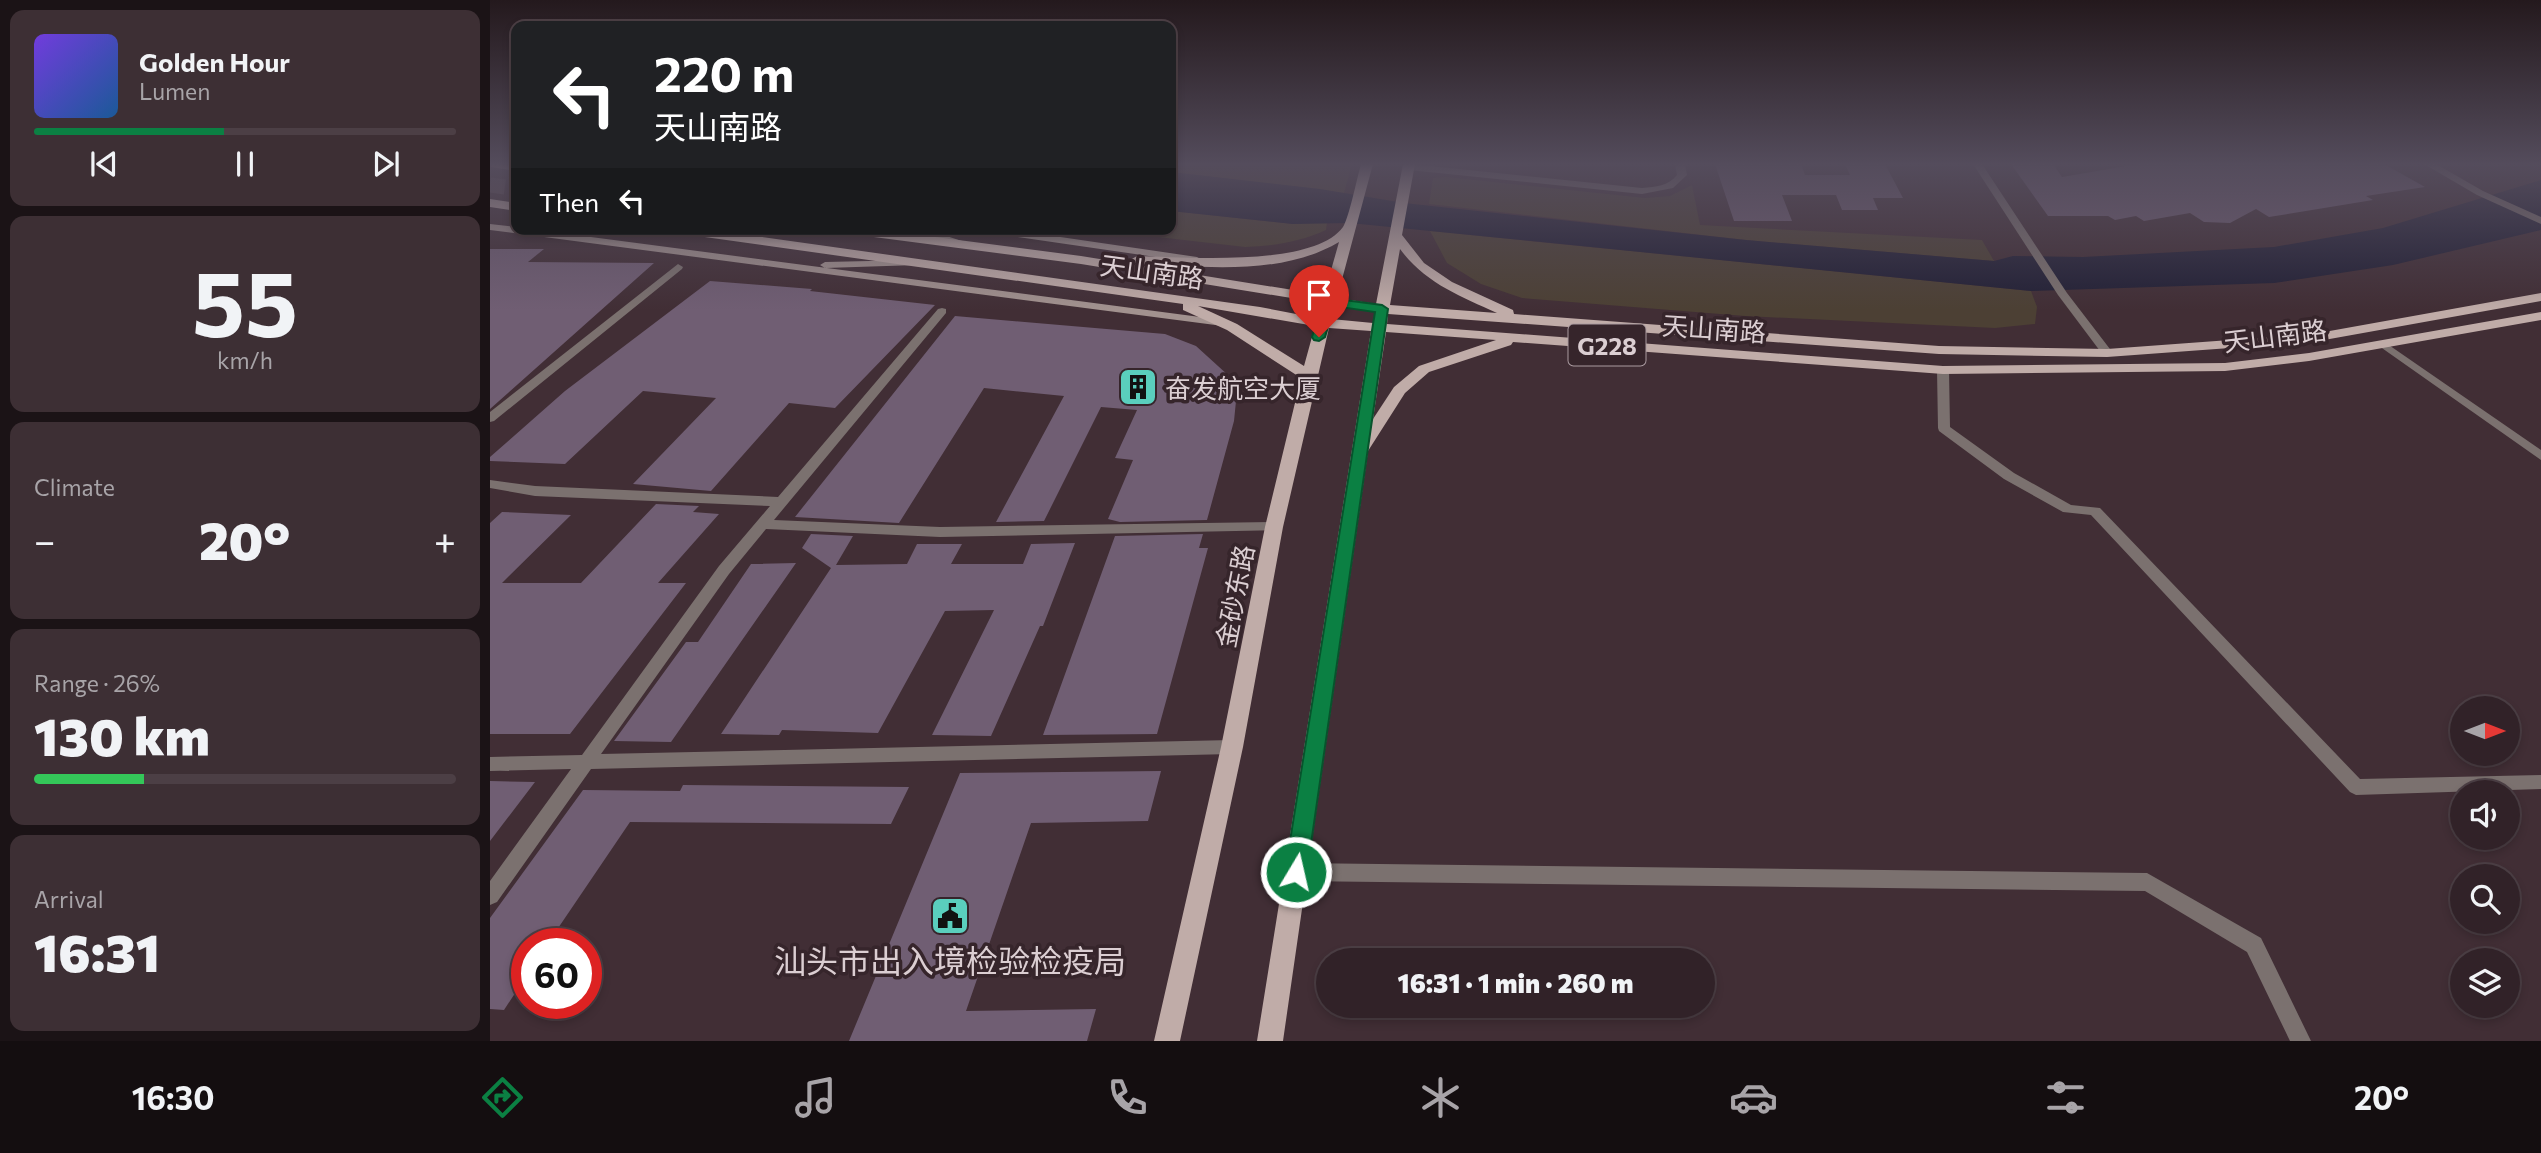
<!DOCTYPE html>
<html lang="en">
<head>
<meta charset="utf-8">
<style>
	:root { --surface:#312228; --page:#3d2f34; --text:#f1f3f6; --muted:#a8a4a8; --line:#4c3f45; --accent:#0b8043 }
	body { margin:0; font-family:Commissioner,"Noto Sans SC",sans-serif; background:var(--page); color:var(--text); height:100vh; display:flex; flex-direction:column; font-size:26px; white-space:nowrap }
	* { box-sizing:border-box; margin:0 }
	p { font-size:23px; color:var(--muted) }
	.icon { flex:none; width:38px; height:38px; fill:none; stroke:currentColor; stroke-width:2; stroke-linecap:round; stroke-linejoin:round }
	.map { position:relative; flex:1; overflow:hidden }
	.side { display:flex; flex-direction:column; gap:10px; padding:10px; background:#1b1316; width:490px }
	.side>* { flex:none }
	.guide { position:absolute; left:21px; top:21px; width:665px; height:214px; border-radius:14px; box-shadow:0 4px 10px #0003,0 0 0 2px var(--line); background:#202124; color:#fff; overflow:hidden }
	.needle { width:46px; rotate:90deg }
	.controls { position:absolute; left:1960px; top:696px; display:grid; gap:14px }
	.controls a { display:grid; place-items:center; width:70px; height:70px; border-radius:50%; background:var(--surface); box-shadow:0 4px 10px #0003,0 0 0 2px var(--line); font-size:35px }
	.speed { position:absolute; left:21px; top:928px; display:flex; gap:14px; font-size:35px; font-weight:700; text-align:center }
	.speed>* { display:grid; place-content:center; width:91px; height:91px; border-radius:50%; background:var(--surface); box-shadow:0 4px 10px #0003,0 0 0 2px var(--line); line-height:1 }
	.speed .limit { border:10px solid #d22; background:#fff; color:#111 }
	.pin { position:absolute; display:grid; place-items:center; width:60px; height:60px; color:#fff; margin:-72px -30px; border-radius:50% 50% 50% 0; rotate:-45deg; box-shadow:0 0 7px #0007 }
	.pin .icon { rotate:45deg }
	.me { position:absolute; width:77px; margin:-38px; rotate:9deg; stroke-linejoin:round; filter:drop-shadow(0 0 5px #0008) }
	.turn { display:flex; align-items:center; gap:24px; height:147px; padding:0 28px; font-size:32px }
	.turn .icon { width:91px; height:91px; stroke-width:2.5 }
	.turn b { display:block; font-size:49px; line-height:60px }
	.then { display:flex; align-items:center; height:66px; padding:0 28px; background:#0003; gap:14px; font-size:26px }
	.big { font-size:52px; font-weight:800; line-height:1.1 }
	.side .tile { flex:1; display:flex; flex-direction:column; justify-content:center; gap:10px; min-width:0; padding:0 24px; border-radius:14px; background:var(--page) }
	.side .dial { align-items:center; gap:0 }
	.dial b { font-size:91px; line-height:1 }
	.song { display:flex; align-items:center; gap:21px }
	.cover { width:84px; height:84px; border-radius:10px; background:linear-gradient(135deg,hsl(260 70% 55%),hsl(210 70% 35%)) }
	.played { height:7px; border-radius:4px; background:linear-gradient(90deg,var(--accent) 45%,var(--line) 45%) }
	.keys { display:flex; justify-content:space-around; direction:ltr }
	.heat { display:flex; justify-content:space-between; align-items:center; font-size:38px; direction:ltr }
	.charge { height:10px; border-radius:5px; background:linear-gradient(90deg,#34c759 26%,var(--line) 0) }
	.trip { position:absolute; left:826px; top:948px; width:399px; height:70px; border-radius:35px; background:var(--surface); box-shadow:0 4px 10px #0003,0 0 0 2px var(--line); font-weight:800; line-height:70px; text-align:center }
	.tabs { display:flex; height:112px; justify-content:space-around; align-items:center; background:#140e10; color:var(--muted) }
	.tabs .icon { width:49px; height:49px }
	.tabs .selected { color:var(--accent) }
	.tabs b { font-size:32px; color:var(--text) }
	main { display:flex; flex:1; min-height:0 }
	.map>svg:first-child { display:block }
</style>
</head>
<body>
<main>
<section class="side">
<div class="tile">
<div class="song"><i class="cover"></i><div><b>Golden Hour</b><p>Lumen</p></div></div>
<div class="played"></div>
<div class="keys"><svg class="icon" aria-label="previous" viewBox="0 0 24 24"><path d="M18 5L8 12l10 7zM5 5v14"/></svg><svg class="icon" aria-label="pause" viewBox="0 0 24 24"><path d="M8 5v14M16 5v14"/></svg><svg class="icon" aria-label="next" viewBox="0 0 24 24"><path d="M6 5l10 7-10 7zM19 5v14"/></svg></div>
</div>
<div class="tile dial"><b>55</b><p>km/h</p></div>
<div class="tile"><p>Climate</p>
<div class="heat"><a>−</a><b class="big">20°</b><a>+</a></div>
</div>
<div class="tile"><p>Range · 26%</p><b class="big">130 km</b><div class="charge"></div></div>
<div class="tile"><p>Arrival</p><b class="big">16:31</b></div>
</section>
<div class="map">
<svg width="2051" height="1041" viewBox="0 0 2051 1041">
	<rect width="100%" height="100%" fill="#412e35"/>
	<path fill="#4c4034" d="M681,164H862L854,193L681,172Z
		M956,177L1155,198L1180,196L1202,185L1210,225L1492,240L1504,261L1256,240L939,204L943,178Z
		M681,211L803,224L837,222L836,230C810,242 783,246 755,247L598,229H681Z
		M940,231L1541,291L1547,307L1545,324L1505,328L1255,316L1032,298L991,284L957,263Z"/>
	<path fill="#222035" d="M681,172L830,189L914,203L1256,240L1504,261L1523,256L1593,257L1784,247L1893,228L2051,180V230L1903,265L1784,283L1541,291L860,223L803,224L681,211Z"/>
	<path fill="#705e73" d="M1225,164H1311L1315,175H1360L1355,164H1395L1413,198H1383L1388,210H1352L1346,195H1292L1302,221H1244Z
		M1521,164H1563L1572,177L1648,164H1894L1935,187L1876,196L1883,200L1779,217L1766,209L1740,223L1714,222L1700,213L1654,221L1646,216L1625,220L1618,216H1558Z
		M0,249H54L38,262L164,263L0,409Z
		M220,281L322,289L320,291L445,305L345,408L299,403L221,491L143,484L226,398L153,391L75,464L0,461V457L75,391Z
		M465,316L675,334L706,346L739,376L746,401L744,421L717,520L630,522L618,519L643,460L625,458L647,410L611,407L554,521L506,522L574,396L494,388L409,523L305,517Z
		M166,504L209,506L203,512L229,514L168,583H196L80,734H0V523L12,512L81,515L12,583H91Z
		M321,534L363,536L346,565L417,564L427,544H472L461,564H533L541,544L585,543L553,626H550L501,736L442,735L504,610L455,611L388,733L292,730L289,735L231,734L341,568L312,548Z
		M713,534L709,548H718L667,734L553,735L625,536Z
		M306,563L181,742L124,741L196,642H208L261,564Z
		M671,771L658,821L541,823L476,1011L606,1009L597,1041H359L470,773Z
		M0,781L45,782L0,841Z
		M193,785L419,787L401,824L140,822L58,943H37V975L14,1010L0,1009V918L93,790L190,791Z"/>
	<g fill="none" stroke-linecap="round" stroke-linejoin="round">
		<path stroke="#58464d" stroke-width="15" stroke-dasharray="15 7" stroke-linecap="butt" d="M0,185L22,188"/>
		<path fill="#7b716f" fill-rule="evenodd" d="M921,164L1152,188C1166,187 1178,186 1187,175L1185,164H1195L1197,175L1183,188L1152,194L919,170L914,167Z
			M1934,164H1946L1993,191L2051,217V224L1987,195Z
			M188,264L193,267L192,269L4,421L0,422V412Z
			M452,308L456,309V313L284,520L450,527L784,522L789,524L791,527L789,530L450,537L276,529L239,574L111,754L742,740L748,742L751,747L748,752L742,754L101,769L7,902L0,905V881L81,769L0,771V757L92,755L229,566L280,506L45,496L0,488V480L45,486L288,497L448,309Z
			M1893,341L2051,450V460L1889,346V342Z
			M1453,366L1459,370L1460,427L1524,473L1581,505L1610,508L1870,779L2051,775V789L1866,795L1860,792L1601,515L1573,512L1514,479L1449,431L1448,428L1447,370Z
			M806,863L1657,873L1771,938L1821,1041H1800L1757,952L1655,891L806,881L799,878L797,872L799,866Z"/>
		<path fill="#7b716f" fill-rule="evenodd" d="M1483,164H1492L1577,293L1623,353L1621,355H1613L1568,295Z"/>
		<path fill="#a2928f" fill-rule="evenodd" d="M0,164L26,165V171L1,167Z
			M0,224L26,227V229H40L733,320L739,323L733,326L0,230Z
			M418,229H435L478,243L473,246Z
			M488,229H516L707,257L712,260L707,263L493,232Z
			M423,260L428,263L427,265L335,268L330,265L335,262Z"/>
		<path fill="#c0aca8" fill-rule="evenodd" d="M871,164H883L847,298L886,304L913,164H925L912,235L934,263L962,282L1023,310L1024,314L1449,346L1617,349L1823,334L2051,293V301L1823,342L1617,357L1449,354L898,314L897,324L1453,366L1735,363L1819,353L2051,312V320L1819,361L1735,371L1453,374L1023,342L1021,345L939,372L915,393L878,451L793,1041H767L881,331L839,328L793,527L753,747L690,1041H664L731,747L775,527L811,378L737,330L693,310V304L186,233L180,229H215L770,307L827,318L832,303L591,264L353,233L347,229H384L591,256L834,295L849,242C790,277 712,266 647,264L640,260L647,256C693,257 823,268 853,227C859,218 867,178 871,164ZM910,249C935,283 970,296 1007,313L900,305ZM845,305L885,312L883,323L841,319ZM708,306L825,326L814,366L747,324ZM896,332L1006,340L929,366L904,387L883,419Z
			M0,199L26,203V211L0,207Z"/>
	</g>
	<linearGradient id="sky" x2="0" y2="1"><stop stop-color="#24191d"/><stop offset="0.53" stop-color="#544c5c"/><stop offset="1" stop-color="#544c5c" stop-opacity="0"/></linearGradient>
	<rect width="2051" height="310" fill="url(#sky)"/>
	<path fill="#0b8043" stroke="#07532c" stroke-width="2" d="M839,298L892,305L898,309L817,872L814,878L806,881L799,878L795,872L885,312L844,306L835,337L829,341L824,340L822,337L833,302Z"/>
	<defs>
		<symbol id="building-square" viewBox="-11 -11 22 22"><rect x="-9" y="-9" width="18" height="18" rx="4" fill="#5acebd" stroke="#36252b"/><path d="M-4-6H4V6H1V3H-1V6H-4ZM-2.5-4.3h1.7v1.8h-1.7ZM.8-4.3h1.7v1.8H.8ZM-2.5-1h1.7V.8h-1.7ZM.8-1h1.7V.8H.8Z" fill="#111"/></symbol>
		<symbol id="civic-square" viewBox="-11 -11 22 22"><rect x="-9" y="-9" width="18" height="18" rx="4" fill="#5acebd" stroke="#36252b"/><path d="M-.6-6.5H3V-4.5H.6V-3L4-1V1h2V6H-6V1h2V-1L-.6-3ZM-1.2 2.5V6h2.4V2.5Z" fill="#111"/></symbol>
	</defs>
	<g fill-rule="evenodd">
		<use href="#building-square" x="626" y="365" width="44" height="44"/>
		<use href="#civic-square" x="438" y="894" width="44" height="44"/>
	</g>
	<g text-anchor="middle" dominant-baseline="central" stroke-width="7" stroke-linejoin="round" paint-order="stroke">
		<rect fill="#36252b" stroke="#aa9ba0" stroke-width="2" x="1078.5" y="324.5" width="77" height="41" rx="5"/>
		<g font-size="24" font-weight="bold" fill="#dbced2">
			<text x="1117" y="345">G228</text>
		</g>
		<g font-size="26" fill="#dbced2" stroke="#36252b">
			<text transform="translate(662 271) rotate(8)">天山南路</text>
			<text transform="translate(1224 328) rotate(4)">天山南路</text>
			<text transform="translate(1785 335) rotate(-7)">天山南路</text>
			<text transform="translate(744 596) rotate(-79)">金砂东路</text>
		</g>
		<g font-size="26" fill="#dbced2" stroke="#36252b" text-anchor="start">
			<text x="675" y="387">奋发航空大厦</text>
		</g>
		<g font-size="32" fill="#dbced2" stroke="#36252b">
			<text x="460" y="960">汕头市出入境检验检疫局</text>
		</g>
	</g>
</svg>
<div class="controls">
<a><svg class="needle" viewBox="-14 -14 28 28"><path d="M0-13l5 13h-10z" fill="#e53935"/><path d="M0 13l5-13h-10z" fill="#a8a4a8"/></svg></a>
<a><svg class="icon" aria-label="sound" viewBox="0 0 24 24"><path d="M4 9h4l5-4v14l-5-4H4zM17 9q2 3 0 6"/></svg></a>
<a><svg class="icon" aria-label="search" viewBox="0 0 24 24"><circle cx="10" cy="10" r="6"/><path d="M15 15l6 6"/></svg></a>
<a><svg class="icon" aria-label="layers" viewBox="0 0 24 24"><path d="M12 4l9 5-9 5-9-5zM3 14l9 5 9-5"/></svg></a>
</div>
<div class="speed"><div class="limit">60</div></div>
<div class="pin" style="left:829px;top:337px;background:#d93025"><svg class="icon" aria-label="arrive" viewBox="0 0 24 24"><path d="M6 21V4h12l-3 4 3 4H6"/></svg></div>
<svg class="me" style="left:806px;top:872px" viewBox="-20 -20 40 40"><circle r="17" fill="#0b8043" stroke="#fff" stroke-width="3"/><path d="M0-11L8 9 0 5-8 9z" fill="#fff"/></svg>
<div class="trip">16:31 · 1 min · 260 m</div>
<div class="guide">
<div class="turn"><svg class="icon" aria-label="left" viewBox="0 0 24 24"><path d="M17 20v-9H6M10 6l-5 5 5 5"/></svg><div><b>220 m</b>天山南路</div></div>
<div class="then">Then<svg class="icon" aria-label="left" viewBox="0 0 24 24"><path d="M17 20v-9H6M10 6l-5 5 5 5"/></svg></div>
</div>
</div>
</main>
<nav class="tabs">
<b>16:30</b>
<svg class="icon selected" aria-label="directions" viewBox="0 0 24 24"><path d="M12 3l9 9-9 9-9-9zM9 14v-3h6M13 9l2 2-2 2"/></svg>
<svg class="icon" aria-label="music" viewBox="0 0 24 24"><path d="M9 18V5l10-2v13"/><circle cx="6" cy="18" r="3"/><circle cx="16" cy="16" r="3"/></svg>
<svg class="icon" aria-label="phone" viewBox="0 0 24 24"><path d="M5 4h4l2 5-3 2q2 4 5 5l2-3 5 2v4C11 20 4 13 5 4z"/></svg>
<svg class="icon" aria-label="climate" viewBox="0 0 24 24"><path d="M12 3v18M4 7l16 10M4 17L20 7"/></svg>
<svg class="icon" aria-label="car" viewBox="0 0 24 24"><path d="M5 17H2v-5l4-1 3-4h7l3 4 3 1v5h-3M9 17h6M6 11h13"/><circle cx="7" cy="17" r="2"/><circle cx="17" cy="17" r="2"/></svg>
<svg class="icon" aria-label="filters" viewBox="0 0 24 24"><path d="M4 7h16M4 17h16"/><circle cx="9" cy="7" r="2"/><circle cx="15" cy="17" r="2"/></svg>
<b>20°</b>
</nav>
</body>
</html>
